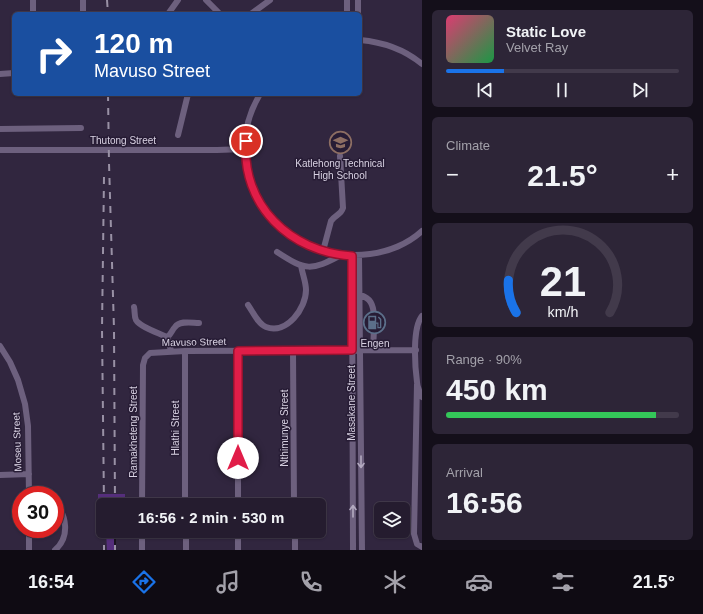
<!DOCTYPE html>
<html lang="en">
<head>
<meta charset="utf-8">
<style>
	:root { --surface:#251c2f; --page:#2d2537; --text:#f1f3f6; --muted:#a3a1aa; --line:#423a4b; --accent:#1a73e8 }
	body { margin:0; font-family:Helvetica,sans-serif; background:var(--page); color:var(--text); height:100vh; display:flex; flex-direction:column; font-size:15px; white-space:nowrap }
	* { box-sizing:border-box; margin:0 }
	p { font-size:13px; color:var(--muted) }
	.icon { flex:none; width:22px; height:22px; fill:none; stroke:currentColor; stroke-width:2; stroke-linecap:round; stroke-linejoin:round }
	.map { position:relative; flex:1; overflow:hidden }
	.sheet { display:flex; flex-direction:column; gap:10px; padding:10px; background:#140f1a; width:281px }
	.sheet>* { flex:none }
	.guide { position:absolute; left:12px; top:12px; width:350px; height:84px; border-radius:6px; box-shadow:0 1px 3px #0004,0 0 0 1px var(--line); background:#1a4fa0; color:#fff; overflow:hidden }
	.fabs { position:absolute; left:374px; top:502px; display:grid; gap:8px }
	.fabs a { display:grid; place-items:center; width:36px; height:36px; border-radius:6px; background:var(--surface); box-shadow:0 1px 3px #0004,0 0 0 1px var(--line); font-size:20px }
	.speed { position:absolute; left:12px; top:486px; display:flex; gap:8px; font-size:20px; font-weight:700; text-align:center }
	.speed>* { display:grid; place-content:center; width:52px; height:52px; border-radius:50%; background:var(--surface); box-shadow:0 1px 3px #0004,0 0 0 1px var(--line); line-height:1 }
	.speed .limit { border:6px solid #d22; background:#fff; color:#111 }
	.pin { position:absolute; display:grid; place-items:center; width:34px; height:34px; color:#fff; margin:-17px; border:2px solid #fff; border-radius:50%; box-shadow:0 1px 4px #0007 }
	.me { position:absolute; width:44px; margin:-22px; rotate:0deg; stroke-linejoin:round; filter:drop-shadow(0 0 3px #0008) }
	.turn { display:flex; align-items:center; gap:14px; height:84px; padding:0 16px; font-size:18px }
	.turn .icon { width:52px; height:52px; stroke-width:2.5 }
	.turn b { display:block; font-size:28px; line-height:34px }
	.big { font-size:30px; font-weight:700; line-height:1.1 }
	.sheet .card { flex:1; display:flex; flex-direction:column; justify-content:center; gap:6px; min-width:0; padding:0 14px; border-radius:6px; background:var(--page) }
	.sheet .dial { align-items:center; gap:0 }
	.dial svg { height:104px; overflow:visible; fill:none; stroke:var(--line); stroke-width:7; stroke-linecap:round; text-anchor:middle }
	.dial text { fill:var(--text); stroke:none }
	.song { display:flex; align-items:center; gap:12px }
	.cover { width:48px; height:48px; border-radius:6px; background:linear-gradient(135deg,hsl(340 70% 55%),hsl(140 70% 35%)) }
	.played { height:4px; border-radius:2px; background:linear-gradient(90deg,var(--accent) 25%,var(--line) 25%) }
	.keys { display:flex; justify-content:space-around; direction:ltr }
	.heat { display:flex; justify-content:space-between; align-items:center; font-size:22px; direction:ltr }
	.charge { height:6px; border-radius:3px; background:linear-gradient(90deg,#34c759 90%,var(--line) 0) }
	.trip { position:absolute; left:96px; top:498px; width:230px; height:40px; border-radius:6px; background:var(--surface); box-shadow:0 1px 3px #0004,0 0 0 1px var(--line); font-weight:700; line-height:40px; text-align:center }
	.menu { display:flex; height:64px; justify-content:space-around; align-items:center; background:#0f0b13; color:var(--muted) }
	.menu .icon { width:28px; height:28px }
	.menu .on { color:var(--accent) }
	.menu b { font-size:18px; color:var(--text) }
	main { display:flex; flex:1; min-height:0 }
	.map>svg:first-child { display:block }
</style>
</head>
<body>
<main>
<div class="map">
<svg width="422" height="550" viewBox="0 0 422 550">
	<rect width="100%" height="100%" fill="#31263f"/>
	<path fill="#0007" d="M99,495H124L126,498V505H103V525H102L99,521Z
		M107,531H116V550H108Z"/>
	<path fill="#552e7c" d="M367,315H369L371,318L374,319L377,318L378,315H380V329H378L377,325H374L370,326L369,329H367Z
		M98,494H125V505H103V521H98Z
		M106,531H114V550H107Z"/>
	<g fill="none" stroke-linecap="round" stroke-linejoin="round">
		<path stroke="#4a4058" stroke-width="6" stroke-dasharray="6 3" stroke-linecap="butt" d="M374,315V329"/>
		<path stroke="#6d607e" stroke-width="6" d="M33,0V14
			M83,0V14
			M206,0L220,14
			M358,0V14
			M168,14L178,0
			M251,14L270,0
			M347,14V0
			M360,40C383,42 405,50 422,64
			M0,74L14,73
			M260,94C213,173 282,266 370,254C388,252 408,244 422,231
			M0,129L81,128
			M178,135L188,94
			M0,150H217L245,149
			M323,251L331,221C335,215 341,215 343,208L340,156
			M277,252C306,271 311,271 341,255
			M359,255L362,550
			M352,256L353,550
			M360,295C371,298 373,305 374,315
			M248,305C253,312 258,324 266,327C287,335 306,308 306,290C306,282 302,273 301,265
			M134,307C135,311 134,316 136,320C140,327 159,333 167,337L168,339L171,351
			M422,316C412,328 415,367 417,382C417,387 420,393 422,397
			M167,337C172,334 171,331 175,327C180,320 192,323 199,323
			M0,346L10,362L18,380L25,404L28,426L29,495
			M373,350L374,329
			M185,351V505
			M238,351V505
			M293,351L294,505
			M417,384L414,534L417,544L422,547
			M0,475L29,474
			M55,502C67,516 70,537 55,550
			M142,505L143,365L145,358L150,353L185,351L416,350
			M29,529V550
			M186,531V550
			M238,531V550
			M295,531V550
			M142,550V531"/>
		<path stroke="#9991a5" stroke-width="2" stroke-dasharray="7 7" stroke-linecap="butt" d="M107,0L108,14
			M108,94L109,163L114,329L115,505
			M104,177L102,329L104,505
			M104,531V550
			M115,531V550"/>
	</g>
	<defs><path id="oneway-shaft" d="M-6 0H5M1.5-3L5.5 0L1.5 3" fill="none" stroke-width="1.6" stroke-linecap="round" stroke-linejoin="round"/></defs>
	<g stroke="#b3aac0">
		<use href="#oneway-shaft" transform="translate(361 462) rotate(90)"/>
		<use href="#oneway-shaft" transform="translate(353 511) rotate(-90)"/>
	</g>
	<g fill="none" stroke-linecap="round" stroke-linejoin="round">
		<defs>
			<path id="route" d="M238,458V351L352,350V256C290,252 241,205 246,141"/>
		</defs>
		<use href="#route" stroke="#92132f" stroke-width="10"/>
		<use href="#route" stroke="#e11d48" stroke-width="7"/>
	</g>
	<defs>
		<symbol id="school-ring" viewBox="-11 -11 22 22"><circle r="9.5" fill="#271c35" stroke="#8d6e63" stroke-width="1.5"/><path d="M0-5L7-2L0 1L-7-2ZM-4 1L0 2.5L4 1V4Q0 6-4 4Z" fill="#8d6e63"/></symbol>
		<symbol id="fuel-ring" viewBox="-11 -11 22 22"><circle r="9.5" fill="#271c35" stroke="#5c6f8a" stroke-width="1.5"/><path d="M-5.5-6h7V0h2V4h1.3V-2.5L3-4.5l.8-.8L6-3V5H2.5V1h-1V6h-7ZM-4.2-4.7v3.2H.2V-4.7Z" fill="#5c6f8a"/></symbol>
	</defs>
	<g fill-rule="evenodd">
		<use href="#school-ring" x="328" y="130" width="25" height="25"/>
		<use href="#fuel-ring" x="362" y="310" width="25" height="25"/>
	</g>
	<g text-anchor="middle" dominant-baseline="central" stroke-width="3" stroke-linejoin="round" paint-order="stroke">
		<g font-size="10" fill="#d9d2e3" stroke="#271c35">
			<text x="123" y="140">Thutong Street</text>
			<text transform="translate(194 342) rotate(-1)">Mavuso Street</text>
			<text transform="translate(351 403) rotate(-90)">Masakane Street</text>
			<text transform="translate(175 428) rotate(-90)">Hlathi Street</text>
			<text transform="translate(284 428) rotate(-90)">Nthimunye Street</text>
			<text transform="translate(133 432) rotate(-90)">Ramakheteng Street</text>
			<text transform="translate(17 442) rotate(-92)">Moseu Street</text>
		</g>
		<g font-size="10" fill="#d9d2e3" stroke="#271c35">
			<text x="340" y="163">Katlehong Technical<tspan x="340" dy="12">High School</tspan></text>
			<text x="375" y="343">Engen</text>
		</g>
	</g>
</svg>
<div class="fabs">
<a><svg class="icon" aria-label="layers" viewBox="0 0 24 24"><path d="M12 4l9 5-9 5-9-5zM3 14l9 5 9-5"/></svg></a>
</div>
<div class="speed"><div class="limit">30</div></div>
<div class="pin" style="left:246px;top:141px;background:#d93025"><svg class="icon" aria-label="arrive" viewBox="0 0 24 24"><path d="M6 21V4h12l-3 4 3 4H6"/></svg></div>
<svg class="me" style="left:238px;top:458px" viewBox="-20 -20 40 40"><circle r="19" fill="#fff"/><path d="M0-13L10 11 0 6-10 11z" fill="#e11d48"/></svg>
<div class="trip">16:56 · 2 min · 530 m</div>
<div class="guide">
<div class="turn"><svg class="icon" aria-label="right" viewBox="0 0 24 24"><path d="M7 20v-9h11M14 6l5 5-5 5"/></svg><div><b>120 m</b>Mavuso Street</div></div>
</div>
</div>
<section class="sheet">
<div class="card">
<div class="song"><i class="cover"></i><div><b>Static Love</b><p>Velvet Ray</p></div></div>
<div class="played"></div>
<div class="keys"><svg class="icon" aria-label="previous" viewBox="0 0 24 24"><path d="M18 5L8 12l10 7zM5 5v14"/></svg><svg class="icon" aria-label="pause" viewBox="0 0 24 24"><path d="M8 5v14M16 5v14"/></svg><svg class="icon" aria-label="next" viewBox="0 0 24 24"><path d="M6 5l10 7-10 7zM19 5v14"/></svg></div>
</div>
<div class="card"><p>Climate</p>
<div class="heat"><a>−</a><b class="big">21.5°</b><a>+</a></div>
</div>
<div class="card dial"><svg viewBox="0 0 100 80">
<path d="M14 69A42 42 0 1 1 86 69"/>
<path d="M14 69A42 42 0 0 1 8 44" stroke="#1a73e8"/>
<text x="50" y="56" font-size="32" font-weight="700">21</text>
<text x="50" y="72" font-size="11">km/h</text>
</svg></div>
<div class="card"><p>Range · 90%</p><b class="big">450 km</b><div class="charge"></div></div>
<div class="card"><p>Arrival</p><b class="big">16:56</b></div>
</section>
</main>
<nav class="menu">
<b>16:54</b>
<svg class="icon on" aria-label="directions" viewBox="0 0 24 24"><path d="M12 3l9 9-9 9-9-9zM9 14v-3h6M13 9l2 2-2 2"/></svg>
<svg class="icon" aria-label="music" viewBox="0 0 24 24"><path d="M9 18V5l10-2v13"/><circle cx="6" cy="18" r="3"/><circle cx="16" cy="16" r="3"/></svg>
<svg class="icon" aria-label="phone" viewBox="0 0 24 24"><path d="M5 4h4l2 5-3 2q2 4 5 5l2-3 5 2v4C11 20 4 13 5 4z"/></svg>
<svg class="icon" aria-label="climate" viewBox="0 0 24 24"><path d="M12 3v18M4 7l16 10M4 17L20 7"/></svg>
<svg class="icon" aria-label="car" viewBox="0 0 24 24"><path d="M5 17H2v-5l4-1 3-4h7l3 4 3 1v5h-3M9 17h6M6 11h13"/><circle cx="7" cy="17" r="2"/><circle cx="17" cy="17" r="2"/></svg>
<svg class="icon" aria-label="filters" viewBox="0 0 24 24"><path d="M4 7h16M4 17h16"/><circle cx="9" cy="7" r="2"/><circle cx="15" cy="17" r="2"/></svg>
<b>21.5°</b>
</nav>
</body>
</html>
